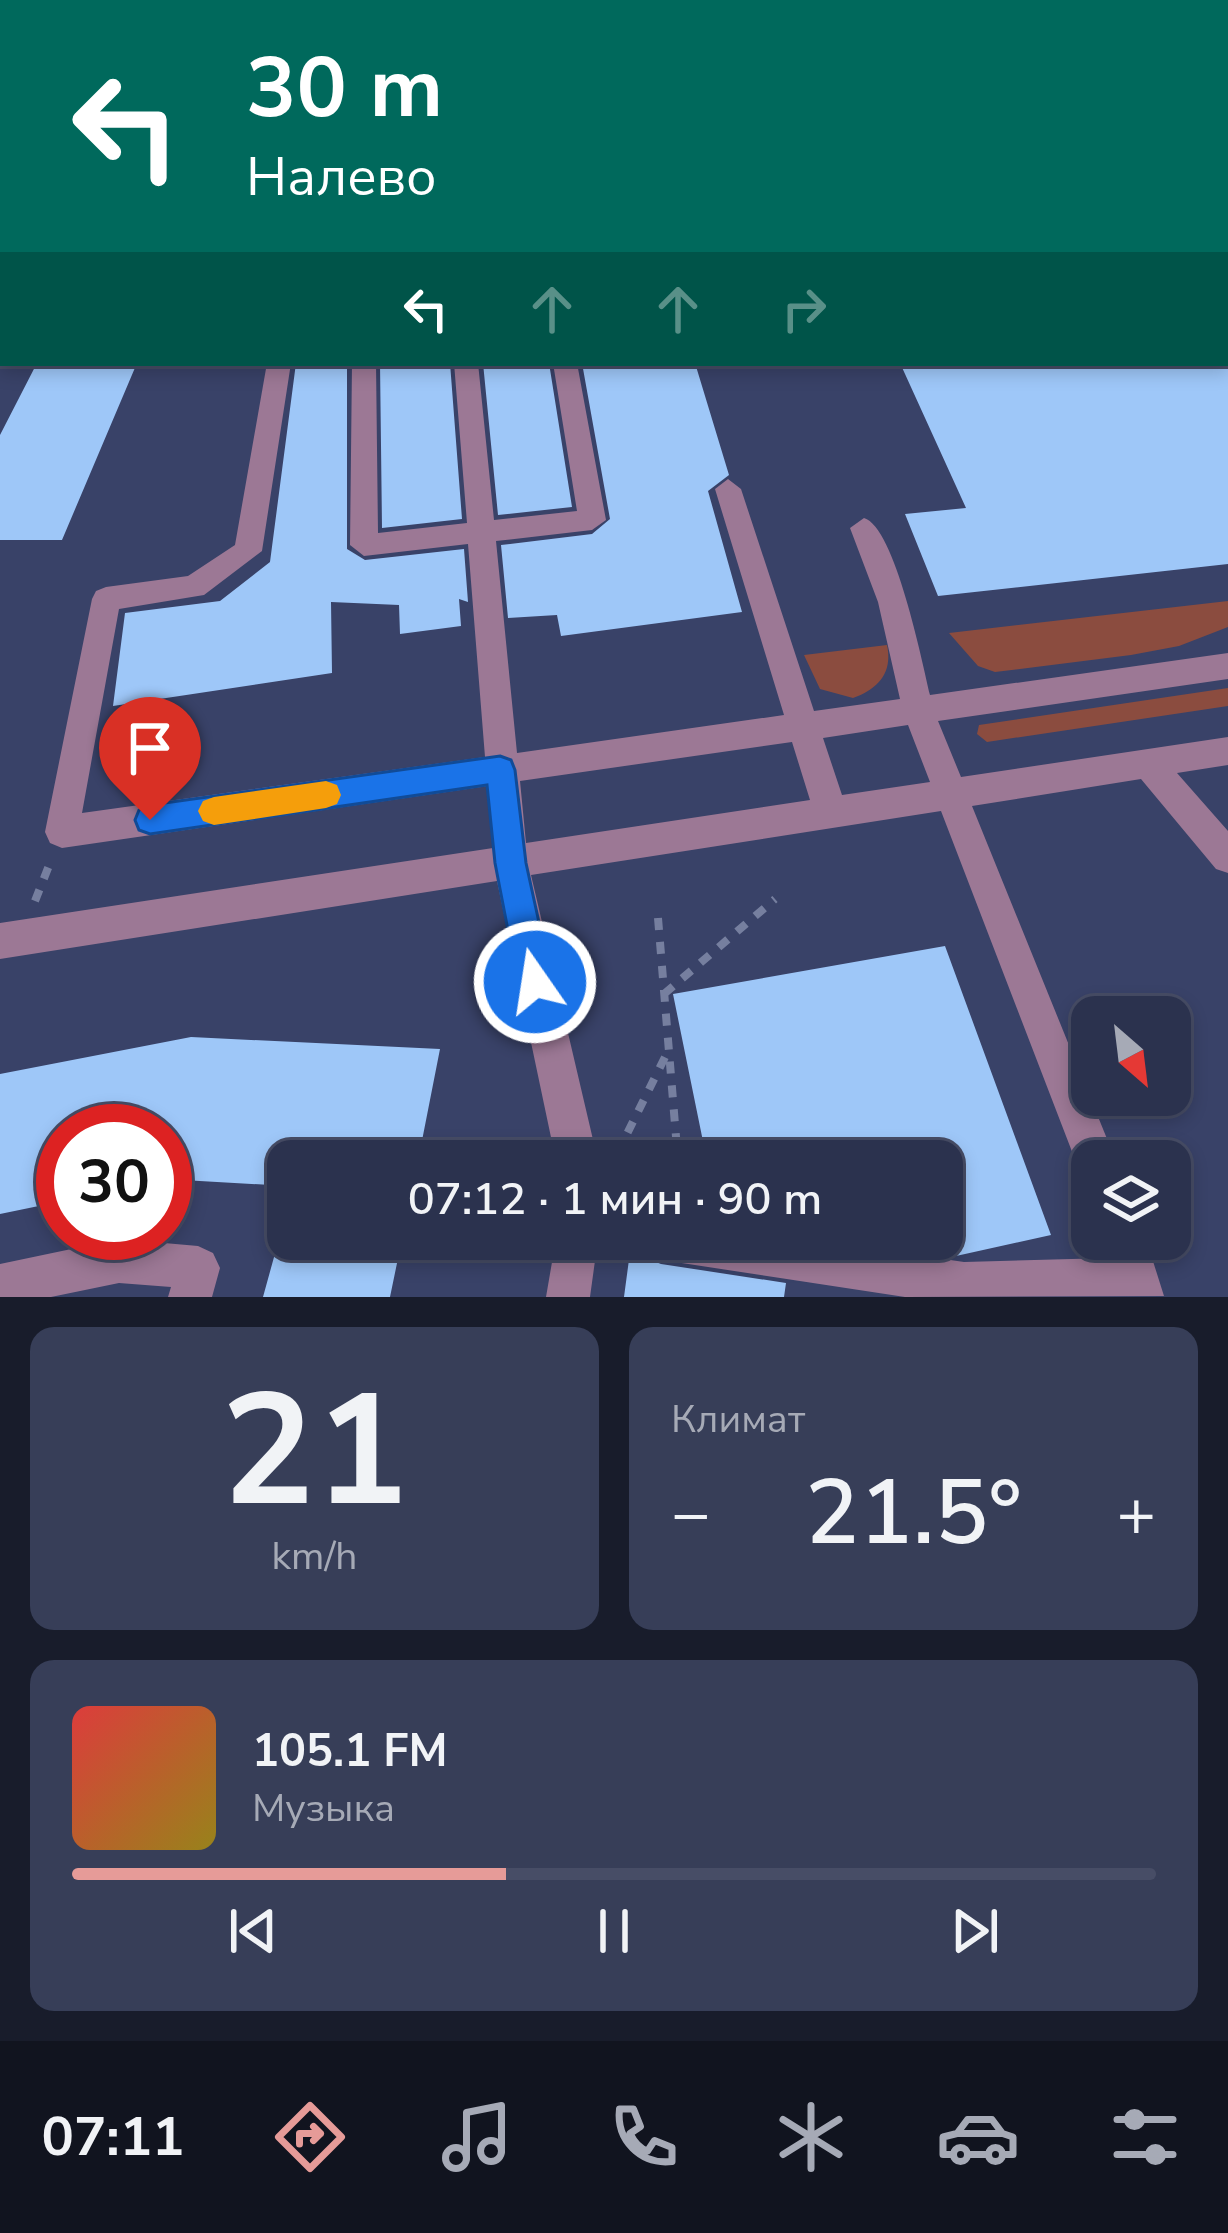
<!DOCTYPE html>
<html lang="ru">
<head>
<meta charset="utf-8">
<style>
	:root { --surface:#2b324e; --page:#373e58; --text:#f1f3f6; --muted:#a6aab6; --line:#474d66; --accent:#e69b98 }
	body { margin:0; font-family:"Nunito Sans",sans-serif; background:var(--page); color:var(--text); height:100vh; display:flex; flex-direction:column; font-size:45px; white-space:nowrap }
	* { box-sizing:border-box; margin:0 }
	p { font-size:39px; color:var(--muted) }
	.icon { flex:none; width:66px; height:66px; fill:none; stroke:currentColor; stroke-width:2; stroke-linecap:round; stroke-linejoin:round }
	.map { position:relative; height:1297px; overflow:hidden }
	.sheet { display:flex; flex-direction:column; gap:30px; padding:30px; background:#181c2b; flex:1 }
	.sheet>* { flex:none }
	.hud { position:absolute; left:0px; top:0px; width:1230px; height:366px; box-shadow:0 6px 18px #0003,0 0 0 3px var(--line); background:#00695c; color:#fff; overflow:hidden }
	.needle { width:78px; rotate:152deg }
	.buttons { position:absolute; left:1071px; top:996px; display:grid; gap:24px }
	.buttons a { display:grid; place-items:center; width:120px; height:120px; border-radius:24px; background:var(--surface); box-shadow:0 6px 18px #0003,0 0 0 3px var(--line); font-size:60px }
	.speed { position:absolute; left:36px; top:1104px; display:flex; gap:24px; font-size:60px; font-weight:700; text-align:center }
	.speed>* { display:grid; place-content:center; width:156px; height:156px; border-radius:50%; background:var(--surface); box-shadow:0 6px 18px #0003,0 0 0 3px var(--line); line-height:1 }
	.speed .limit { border:18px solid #d22; background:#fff; color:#111 }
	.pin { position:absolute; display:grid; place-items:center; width:102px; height:102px; color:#fff; margin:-123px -51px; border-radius:50% 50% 50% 0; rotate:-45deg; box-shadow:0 0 12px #0007 }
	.pin .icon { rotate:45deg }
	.me { position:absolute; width:132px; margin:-66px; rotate:347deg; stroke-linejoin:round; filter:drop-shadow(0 0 9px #0008) }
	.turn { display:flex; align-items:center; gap:42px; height:252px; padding:0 48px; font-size:54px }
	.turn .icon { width:156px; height:156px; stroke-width:2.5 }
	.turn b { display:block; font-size:84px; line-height:102px }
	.lanes { display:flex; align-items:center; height:114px; padding:0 48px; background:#0003; justify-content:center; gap:60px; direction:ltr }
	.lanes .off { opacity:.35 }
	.big { font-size:90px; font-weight:600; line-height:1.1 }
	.sheet .widget { flex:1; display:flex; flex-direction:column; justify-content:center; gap:18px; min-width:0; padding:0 42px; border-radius:24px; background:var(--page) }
	.sheet .dial { align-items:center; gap:0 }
	.dial b { font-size:156px; line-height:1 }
	.song { display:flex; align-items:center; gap:36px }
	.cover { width:144px; height:144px; border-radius:18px; background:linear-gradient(135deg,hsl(0 70% 55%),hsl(50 70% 35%)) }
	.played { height:12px; border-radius:6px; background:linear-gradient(90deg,var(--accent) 40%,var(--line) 40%) }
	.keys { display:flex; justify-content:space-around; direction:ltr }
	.heat { display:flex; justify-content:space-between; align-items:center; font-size:66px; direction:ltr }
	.sheet .tiles { flex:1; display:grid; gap:30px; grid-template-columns:1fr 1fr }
	.widget:last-child { grid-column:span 2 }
	.trip { position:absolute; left:267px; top:1140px; width:696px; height:120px; border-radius:24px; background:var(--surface); box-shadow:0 6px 18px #0003,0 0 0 3px var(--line); font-weight:600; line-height:120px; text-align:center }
	.dock { display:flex; height:192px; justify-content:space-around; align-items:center; background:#11141f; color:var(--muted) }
	.dock .icon { width:84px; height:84px }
	.dock .current { color:var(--accent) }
	.dock b { font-size:54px; color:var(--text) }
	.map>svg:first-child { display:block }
</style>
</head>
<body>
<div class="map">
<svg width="1228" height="1297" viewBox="0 0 1228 1297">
	<rect width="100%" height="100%" fill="#394268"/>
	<path fill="#8b4c3f" d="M1228,601V627L1179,646L1131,655L995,672L978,666L949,633Z
		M887,645C893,673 878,689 853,698L820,689L804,655Z
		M1228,688V706L987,742L977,734L979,725Z"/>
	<path fill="#9ec7f8" d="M37,363H137L62,540H0V435Z
		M296,363H347V549L365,560L464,549L468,602L459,599L461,626L400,634L399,605L331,602L332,673L113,706L125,613L220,601L270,562Z
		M380,363H450L462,519L382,528Z
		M483,363H549L572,507L498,515Z
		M582,363H695L729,475L708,491L742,612L561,636L557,615L508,618L501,545L592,534L610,519Z
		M900,363H1228V564L938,596L905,514L966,508Z
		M945,946L1051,1235L956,1256L942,1212V1161H707L673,994Z
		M191,1037L440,1049L418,1161H288V1186L165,1179V1131H63V1201L0,1214V1074Z
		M279,1239H402L390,1297H263Z
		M630,1252L661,1264L786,1283L784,1297H624Z"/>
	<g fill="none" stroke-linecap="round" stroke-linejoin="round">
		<path stroke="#767f9f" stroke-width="8" stroke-dasharray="12 12" stroke-linecap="butt" d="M35,901L50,863
			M658,918L678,1161
			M664,994L775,899
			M617,1154L667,1053"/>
		<path fill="#9c7895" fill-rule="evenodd" d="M418,0H434V3H418Z
			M474,0H490L491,3H475Z
			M538,0H554L555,3H539Z
			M600,0H616L617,3H601Z
			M671,0H687L689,3H673Z
			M709,0H725L726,3H710Z
			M3,205V217L0,218V206Z
			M267,363H291L262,551L204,595L119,609L82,813L485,757L468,544L364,556L350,545L352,363H376L378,533L467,523L454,363H478L494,520L577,511L553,363H577L606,520L592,530L496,541L517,753L784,715L715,489L728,479L741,489L814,711L900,699L878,602L850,528L864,518C895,527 922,661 930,695L1228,653V679L938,721L961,777L1228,737V765L1177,773L1228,831V873L1216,869L1141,779L972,806L1116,1161H1092V1180L1081,1175L941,811L531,875L598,1161H556L497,881L0,959V923L493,848L488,786L62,848L50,843L45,832L92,599L96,591L106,587L188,576L235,545ZM908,725L930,782L842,795L823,738ZM792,742L810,800L526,843L520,781Z
			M119,1239L198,1246L213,1253L220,1268L212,1297H168L171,1287L119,1283L51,1297H0V1264Z
			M556,1239H598L590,1297H546Z
			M641,1239H807L964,1262L1109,1258L1104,1239H1146L1164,1296L905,1297L662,1260L647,1254Z"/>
		<path fill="#f1a8e4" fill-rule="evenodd" d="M1178,0H1195L1197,3H1180Z
			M1227,34H1228V45H1227Z"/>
	</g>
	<path fill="#1a73e8" stroke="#114b97" stroke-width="3" d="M500,756L511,760L515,770L526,863L552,982L547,994L535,999L523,994L518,982L495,863L487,785L150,834L139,830L135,820L139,810L150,805Z"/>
	<path fill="#f59e0b" d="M326,781L337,785L341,795L337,804L326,808L214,825L203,821L198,811L203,801L214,797Z"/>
</svg>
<div class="buttons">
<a><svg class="needle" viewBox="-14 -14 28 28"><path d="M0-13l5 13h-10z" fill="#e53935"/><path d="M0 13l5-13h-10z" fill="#a6aab6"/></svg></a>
<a><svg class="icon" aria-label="layers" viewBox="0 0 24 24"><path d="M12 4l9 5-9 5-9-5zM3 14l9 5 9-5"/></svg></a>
</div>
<div class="speed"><div class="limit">30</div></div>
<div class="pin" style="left:150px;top:820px;background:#d93025"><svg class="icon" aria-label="arrive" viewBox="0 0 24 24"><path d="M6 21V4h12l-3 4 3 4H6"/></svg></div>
<svg class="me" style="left:535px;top:982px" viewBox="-20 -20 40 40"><circle r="17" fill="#1a73e8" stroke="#fff" stroke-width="3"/><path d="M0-11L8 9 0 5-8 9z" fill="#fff"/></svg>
<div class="trip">07:12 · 1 мин · 90 m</div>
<div class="hud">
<div class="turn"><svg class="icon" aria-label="left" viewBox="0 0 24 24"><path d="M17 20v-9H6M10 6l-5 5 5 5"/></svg><div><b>30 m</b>Налево</div></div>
<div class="lanes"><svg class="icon" aria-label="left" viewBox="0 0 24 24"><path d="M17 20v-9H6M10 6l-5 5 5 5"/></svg><svg class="icon off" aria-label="ahead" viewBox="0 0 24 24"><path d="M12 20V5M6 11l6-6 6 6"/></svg><svg class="icon off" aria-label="ahead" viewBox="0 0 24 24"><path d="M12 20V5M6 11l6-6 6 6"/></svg><svg class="icon off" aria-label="right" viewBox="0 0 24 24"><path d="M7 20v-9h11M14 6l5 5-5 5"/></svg></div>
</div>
</div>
<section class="sheet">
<div class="tiles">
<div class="widget dial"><b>21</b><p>km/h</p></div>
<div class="widget"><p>Климат</p>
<div class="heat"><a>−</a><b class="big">21.5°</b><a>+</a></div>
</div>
<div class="widget">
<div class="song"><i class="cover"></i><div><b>105.1 FM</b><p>Музыка</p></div></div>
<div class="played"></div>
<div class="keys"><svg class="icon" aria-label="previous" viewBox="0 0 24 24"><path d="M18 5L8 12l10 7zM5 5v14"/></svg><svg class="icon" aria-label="pause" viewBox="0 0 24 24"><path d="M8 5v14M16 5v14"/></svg><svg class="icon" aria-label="next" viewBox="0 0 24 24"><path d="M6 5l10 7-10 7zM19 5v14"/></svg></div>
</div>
</div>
</section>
<nav class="dock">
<b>07:11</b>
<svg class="icon current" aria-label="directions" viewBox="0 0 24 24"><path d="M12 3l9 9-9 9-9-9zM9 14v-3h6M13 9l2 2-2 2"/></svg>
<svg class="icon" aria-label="music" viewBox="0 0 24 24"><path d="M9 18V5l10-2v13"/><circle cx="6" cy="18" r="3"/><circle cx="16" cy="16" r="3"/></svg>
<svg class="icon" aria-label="phone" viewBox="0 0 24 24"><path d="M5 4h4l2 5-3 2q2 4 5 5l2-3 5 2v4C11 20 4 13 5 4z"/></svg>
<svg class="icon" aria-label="climate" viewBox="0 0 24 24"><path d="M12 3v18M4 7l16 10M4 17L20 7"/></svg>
<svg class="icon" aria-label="car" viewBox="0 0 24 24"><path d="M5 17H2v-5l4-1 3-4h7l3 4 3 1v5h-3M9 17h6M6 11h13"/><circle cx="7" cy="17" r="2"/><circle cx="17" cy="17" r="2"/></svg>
<svg class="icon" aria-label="filters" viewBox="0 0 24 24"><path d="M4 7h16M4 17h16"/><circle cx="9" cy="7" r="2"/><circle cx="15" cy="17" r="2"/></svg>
</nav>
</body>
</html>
